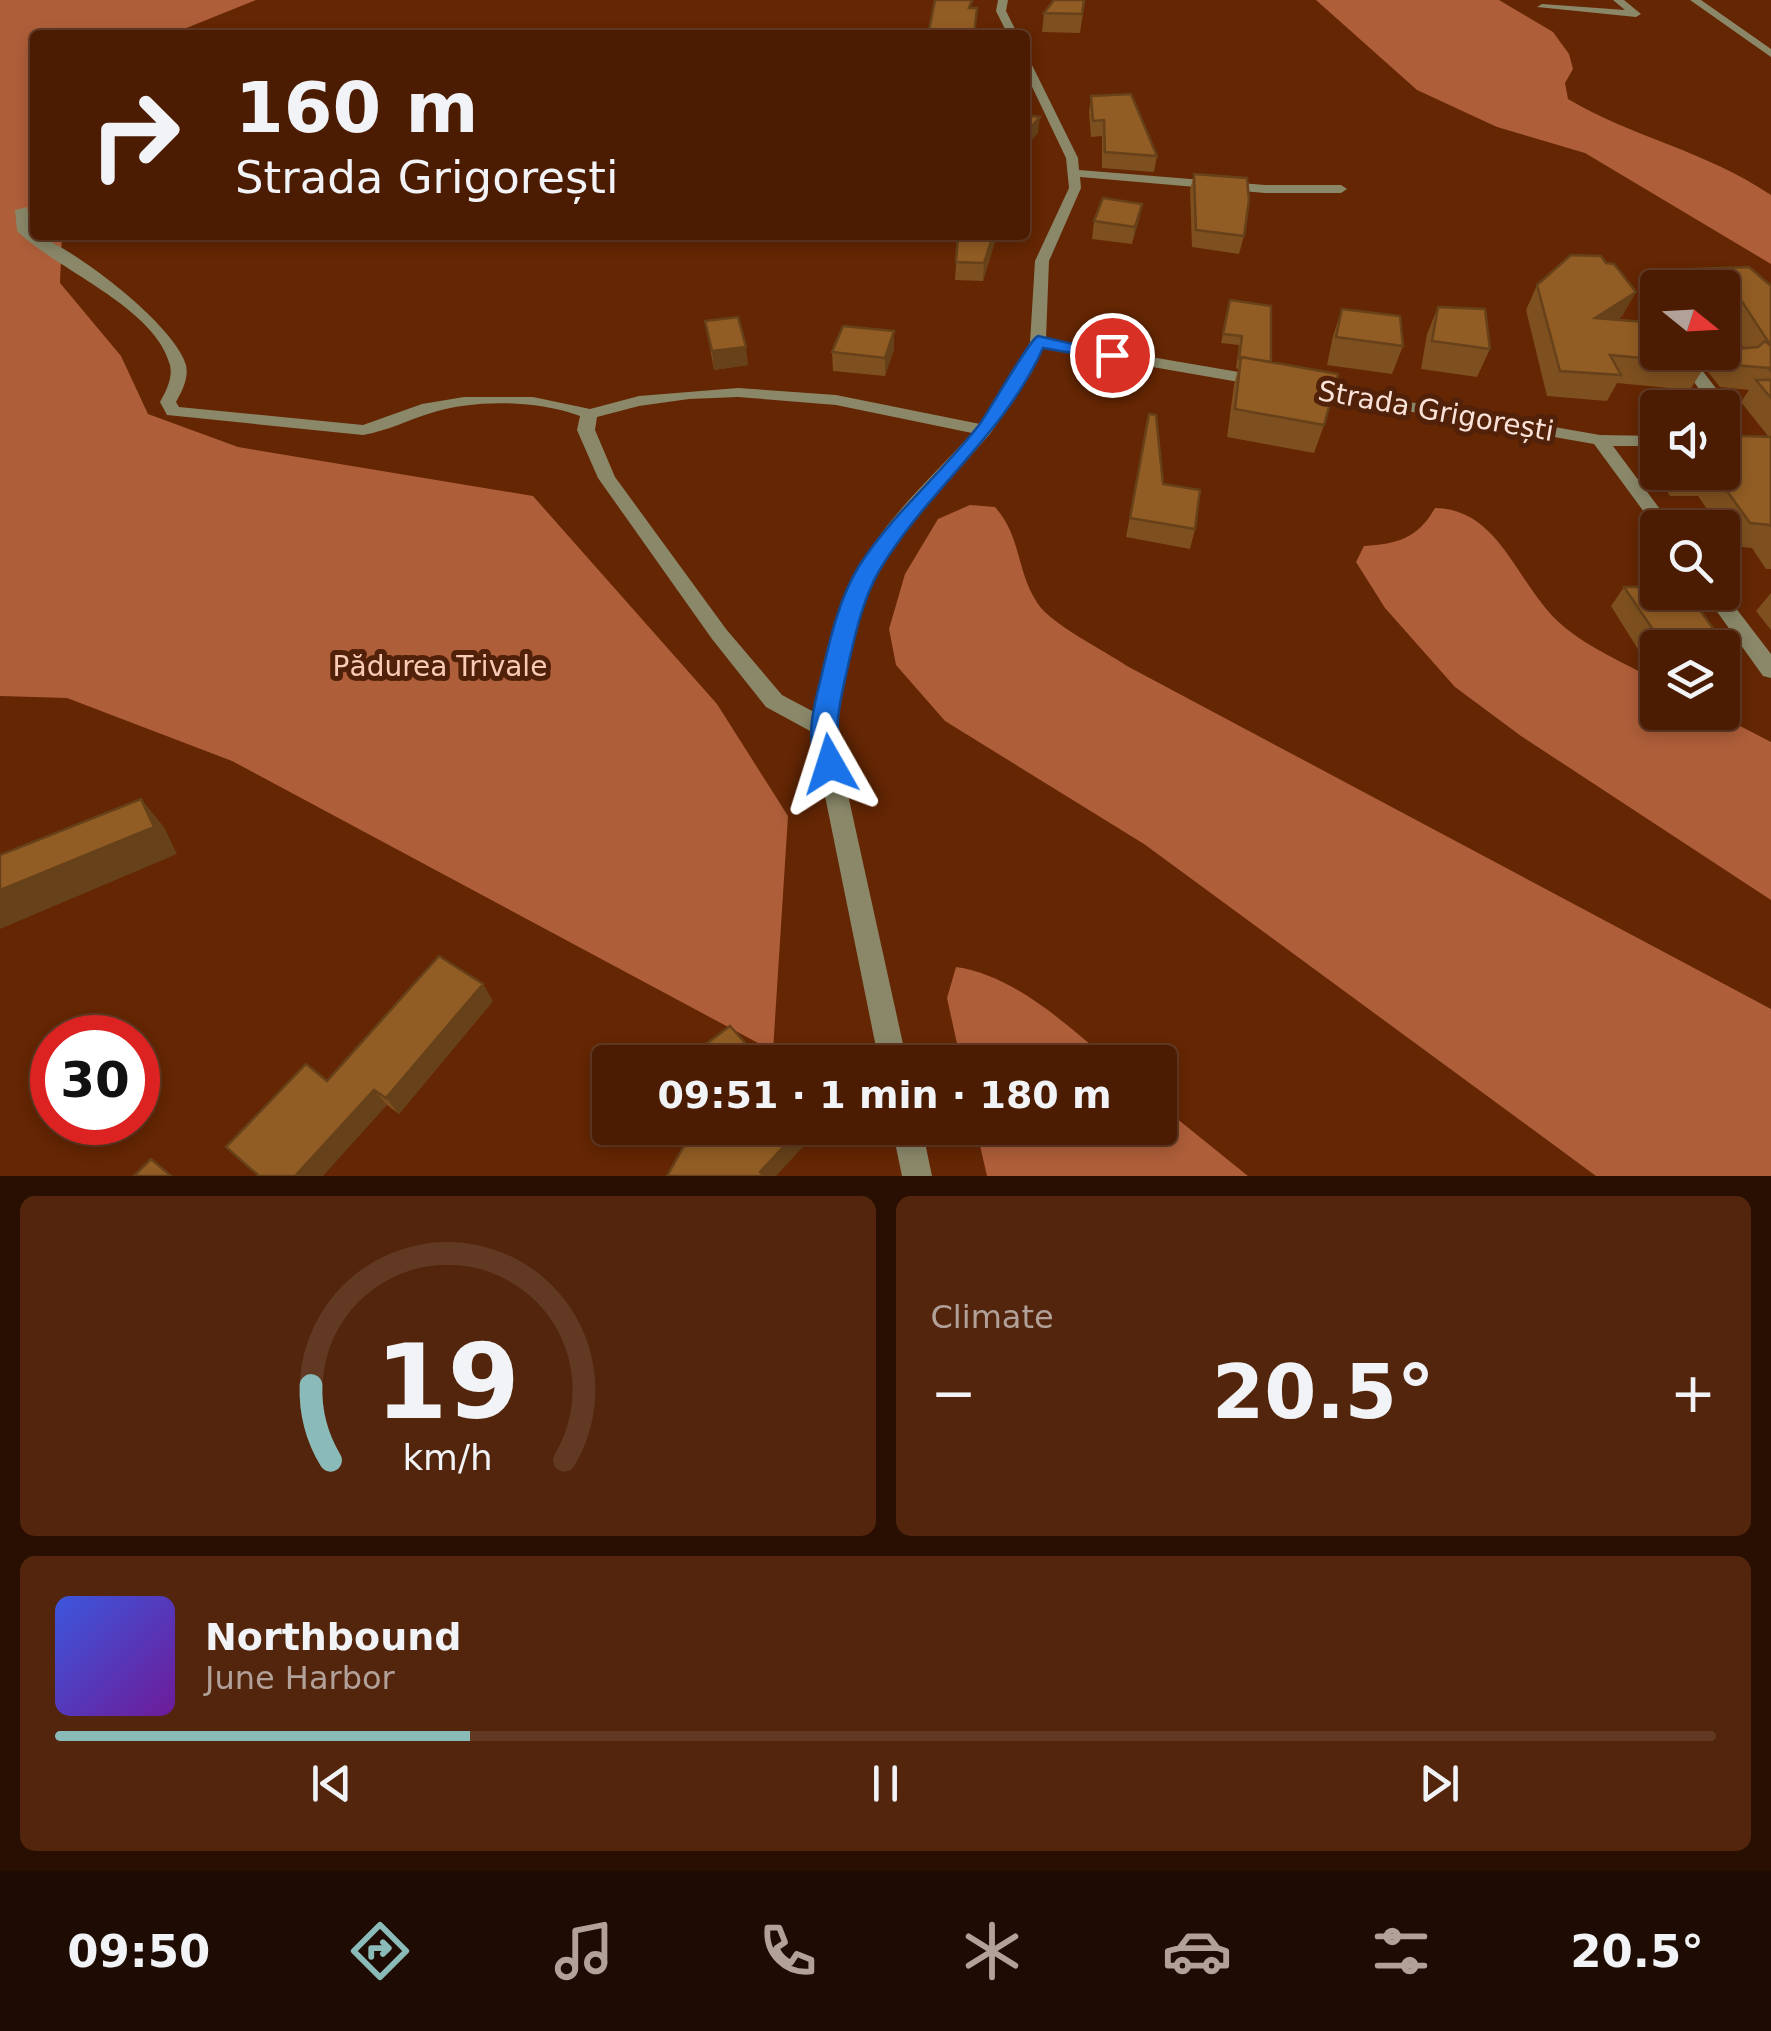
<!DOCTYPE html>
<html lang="en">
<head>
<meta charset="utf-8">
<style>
	:root { --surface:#4b1c02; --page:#52250c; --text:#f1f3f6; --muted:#b2a199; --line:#623a24; --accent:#8bbbb9 }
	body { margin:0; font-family:"DejaVu Sans",sans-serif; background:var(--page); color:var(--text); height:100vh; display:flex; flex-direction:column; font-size:38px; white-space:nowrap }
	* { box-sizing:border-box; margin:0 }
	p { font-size:32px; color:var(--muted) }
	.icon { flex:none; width:55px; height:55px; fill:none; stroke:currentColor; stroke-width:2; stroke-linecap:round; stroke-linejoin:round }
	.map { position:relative; height:1176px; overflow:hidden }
	.drawer { display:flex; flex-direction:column; gap:20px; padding:20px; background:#290f01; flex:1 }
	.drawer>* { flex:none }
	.banner { position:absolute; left:30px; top:30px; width:1000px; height:210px; border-radius:10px; box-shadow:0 5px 15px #0003,0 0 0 2px var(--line); background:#4b1c02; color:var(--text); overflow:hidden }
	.needle { width:65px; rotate:108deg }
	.controls { position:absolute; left:1640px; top:270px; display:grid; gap:20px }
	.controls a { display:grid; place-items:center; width:100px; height:100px; border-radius:10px; background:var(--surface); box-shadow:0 5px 15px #0003,0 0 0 2px var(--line); font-size:50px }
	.speed { position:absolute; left:30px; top:1015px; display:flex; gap:20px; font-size:50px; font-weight:700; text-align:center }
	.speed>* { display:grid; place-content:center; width:130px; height:130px; border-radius:50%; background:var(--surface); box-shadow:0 5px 15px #0003,0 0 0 2px var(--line); line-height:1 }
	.speed .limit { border:15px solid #d22; background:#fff; color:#111 }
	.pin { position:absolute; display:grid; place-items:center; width:85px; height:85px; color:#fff; margin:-42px; border:5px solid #fff; border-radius:50%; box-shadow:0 2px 10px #0007 }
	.me { position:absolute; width:110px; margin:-55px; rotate:354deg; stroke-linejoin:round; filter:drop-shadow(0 0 8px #0008) }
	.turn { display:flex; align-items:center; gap:35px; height:210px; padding:0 40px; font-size:45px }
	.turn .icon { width:130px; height:130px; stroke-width:2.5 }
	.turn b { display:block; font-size:70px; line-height:85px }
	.big { font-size:75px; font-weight:700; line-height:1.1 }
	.drawer .tile { flex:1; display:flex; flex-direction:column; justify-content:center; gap:15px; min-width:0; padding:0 35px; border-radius:15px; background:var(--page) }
	.drawer .dial { align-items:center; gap:0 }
	.dial svg { height:260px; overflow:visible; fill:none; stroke:var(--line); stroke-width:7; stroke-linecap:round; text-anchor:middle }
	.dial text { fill:var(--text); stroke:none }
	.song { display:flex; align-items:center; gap:30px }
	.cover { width:120px; height:120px; border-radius:15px; background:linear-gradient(135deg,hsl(230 70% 55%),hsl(280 70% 35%)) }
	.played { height:10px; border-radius:5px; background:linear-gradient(90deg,var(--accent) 25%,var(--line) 25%) }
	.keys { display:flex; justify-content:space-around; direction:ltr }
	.heat { display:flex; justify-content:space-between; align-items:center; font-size:55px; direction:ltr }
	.drawer .tiles { flex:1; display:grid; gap:20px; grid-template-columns:1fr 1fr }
	.tile:last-child { grid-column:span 2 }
	.trip { position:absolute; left:592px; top:1045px; width:585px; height:100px; border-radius:10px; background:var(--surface); box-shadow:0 5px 15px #0003,0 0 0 2px var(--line); font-weight:700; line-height:100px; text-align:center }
	.menu { display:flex; height:160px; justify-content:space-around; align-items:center; background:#1e0b01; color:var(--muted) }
	.menu .icon { width:70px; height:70px }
	.menu .selected { color:var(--accent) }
	.menu b { font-size:45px; color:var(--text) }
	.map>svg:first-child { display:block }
</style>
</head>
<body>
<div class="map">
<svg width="1771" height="1176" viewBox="0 0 1771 1176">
	<rect width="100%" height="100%" fill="#642603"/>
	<path fill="#ae5e39" d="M0,0H256L169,35H35V235H62L60,283L121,356L148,414L238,447L533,496L717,704L788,816L773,1051L232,761L67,698L0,696Z
		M1316,0H1499L1553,32L1569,54L1573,69L1565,83L1568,99C1634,138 1704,150 1771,195V264L1585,153L1497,127L1417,90Z
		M970,505L995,507C1022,537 1016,572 1038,604C1051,624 1105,651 1127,666L1771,1009V1176H1596L1144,844L945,721L896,665L889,629L905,574L938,519Z
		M1435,508C1501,509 1516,585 1562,625C1588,648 1627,664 1657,681L1658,712L1715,713L1771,742V900L1521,736L1455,687L1385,608L1356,562L1364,546C1398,544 1418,538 1435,508Z
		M956,967C1014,975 1067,1025 1111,1062H961L947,998Z
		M1160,1105L1248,1176H987L976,1128H1160Z"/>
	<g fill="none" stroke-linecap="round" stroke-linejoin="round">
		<path fill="#8a8869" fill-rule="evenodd" d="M998,0H1008L1006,11L1018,35H1008L996,11Z
			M1613,0H1624L1641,14L1636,17L1537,7L1542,4L1625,10Z
			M1690,0H1701L1771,49V57Z
			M1025,58L1030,61L1078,158L1079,170L1265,185H1341L1347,189L1341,193H1265L1080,177L1081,188L1049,261L1046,339L1262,376L1270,381L1262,386L1043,348L1031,374L990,434L913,521L876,573L854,630L833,727L907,1062H879L812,732L766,707L712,639L598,478L577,430L580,416C537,400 474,399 431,413C408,420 387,431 363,435L167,415L160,402C166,391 173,378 170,365C155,307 57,270 17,231L15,210L27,207L31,229L35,235C73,247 175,325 186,365C189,378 182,391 176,402L179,407L363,425L422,404L464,397H533L590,409L639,396L738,388L836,395L980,424L1015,374L1030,342L1035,261L1069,188L1066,158L1025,72ZM738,397L836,405L972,433C935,474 883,521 857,571C835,614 825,664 814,712L782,695L726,629L615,477L595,430L597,417L639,406L689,399Z
			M1672,352H1688L1728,404L1742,428L1722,440V408H1713Z
			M1305,384L1600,435L1658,436V446H1613L1674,528H1658V531L1594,444L1299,392V386Z
			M1722,590L1771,654V678L1763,676L1703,592Z
			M892,1128H922L932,1176H902Z"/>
	</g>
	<path fill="#7e501f" d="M1085,0L1080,33L1042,32L1044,13Z
		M1091,96L1157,156L1154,172L1102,168V136L1091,137L1089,112Z
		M1194,174L1244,236L1239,254L1192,247L1190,190Z
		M1142,204L1132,244L1092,239L1094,221Z
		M958,235H997L983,281L955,280Z
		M1606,263L1636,292L1622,316L1617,320L1706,364L1690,390L1617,383L1607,401L1547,396L1526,310L1537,285Z
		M1695,269L1771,286V569H1766L1752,548L1733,546L1722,532V528H1720L1698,496H1670L1645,455L1658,435V472H1722L1768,436L1741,402L1749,390L1720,387L1708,372L1720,352H1722V350L1744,348L1727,322H1722V288H1684Z
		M1230,300L1271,362L1324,425L1314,453L1227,437L1234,385L1238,369L1236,368L1239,345L1221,343Z
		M1438,307L1490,349L1477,377L1421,369L1427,334Z
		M1342,309L1403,346L1392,374L1327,365L1333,336Z
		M705,321L748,365L714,370Z
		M894,349L885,376L833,371L832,352Z
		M1149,414L1163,484L1195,529L1190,549L1126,537Z
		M1624,587L1715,631L1702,648H1658V651H1639L1611,606Z
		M1771,593V630L1756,611Z
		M493,1001L399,1114L387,1105L327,1081Z"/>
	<path fill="#664119" d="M1040,117L1038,133L1025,148V134Z
		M1142,204L1139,221L1132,244L1135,227Z
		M993,235H997L983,281L984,263Z
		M1636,292L1622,316L1582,343L1595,318Z
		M894,331V349L885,376V358Z
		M746,347L748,365L714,370L712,351Z
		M141,799L164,827L177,854L0,929V890Z
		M483,984L493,1001L399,1114L386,1098Z
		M374,1090L387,1105L323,1176H295Z
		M801,1128H811L813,1136L776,1176H761L760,1172Z"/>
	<path fill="#925d24" stroke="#664119" stroke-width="2.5" d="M935,0H972L969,8H977L974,35H928Z
		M1054,0H1084L1082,14L1044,13Z
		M1131,94L1157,156L1105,152L1104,120L1093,121L1091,96Z
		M1025,115L1040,117L1025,134Z
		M1194,174L1247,178L1249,200L1244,236L1196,230Z
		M1103,198L1142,204L1135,227L1094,221Z
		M958,235H993L984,263L956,262Z
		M1571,255L1601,256L1606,263L1614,264L1636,292L1595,318L1658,323V352H1700L1706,364L1610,355L1621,375L1560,371L1537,285Z
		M1749,267L1771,286V346L1741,300L1724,299L1722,297V288H1713L1695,269Z
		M1230,300L1271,306V362L1241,357V359H1239L1242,336L1223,334Z
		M1438,307L1485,309L1490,349L1432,341Z
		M1342,309L1400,316L1403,346L1336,337Z
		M738,317L746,347L712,351L705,321Z
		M843,326L894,331L885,358L832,352Z
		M1765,341L1771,346V372L1769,368L1734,365L1722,350L1758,347Z
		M1241,357L1338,374L1324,425L1235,409Z
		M1756,380H1771V398Z
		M1149,414L1156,415L1163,484L1200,490L1195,529L1130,518Z
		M1722,435L1771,437V527L1770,525L1750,523L1714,473L1685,472H1722Z
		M1624,587H1658V592H1687L1715,631H1654Z
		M141,799L154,827L0,890V855Z
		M439,956L483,984L386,1098L374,1090L295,1176H259L226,1147L306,1064L327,1081Z
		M730,1026L762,1062H682Z
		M694,1128H801L760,1172L765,1176H667Z
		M151,1159L171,1176H134Z"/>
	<path fill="#1a73e8" stroke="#114b97" stroke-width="2.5" d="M1038,336L1121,355L1112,360L1043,348C1004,435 927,490 879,571C863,599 855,635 848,666C839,707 833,722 843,764L830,775L820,772C805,741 812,713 820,682C829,644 838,600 859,566C893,513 941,474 979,425C990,410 1029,340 1038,336Z"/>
	<g text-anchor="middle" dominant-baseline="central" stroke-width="10" stroke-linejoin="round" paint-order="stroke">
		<g font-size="28" fill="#fae2d8" stroke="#512109">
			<text transform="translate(1436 411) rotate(10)">Strada Grigorești</text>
		</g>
		<g font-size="28" fill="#faccb8" stroke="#512109">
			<text x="440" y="666">Pădurea Trivale</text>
		</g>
	</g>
</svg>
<div class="controls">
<a><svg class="needle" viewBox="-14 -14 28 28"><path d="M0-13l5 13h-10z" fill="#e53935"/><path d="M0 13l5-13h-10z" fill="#b2a199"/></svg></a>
<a><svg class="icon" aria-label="sound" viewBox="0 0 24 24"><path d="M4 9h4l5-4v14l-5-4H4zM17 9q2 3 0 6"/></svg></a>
<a><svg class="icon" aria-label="search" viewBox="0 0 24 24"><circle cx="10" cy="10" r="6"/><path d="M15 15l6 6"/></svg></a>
<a><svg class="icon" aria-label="layers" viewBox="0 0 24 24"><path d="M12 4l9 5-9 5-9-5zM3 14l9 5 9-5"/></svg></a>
</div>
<div class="speed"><div class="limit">30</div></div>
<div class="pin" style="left:1112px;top:355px;background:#d93025"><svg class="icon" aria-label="arrive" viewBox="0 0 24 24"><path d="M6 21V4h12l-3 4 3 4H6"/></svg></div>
<svg class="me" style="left:830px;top:764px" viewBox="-20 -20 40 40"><path d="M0-17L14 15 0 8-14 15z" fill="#1a73e8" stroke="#fff" stroke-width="4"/></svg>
<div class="trip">09:51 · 1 min · 180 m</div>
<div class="banner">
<div class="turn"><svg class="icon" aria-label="right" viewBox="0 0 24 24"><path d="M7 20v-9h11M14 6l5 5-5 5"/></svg><div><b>160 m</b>Strada Grigorești</div></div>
</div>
</div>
<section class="drawer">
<div class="tiles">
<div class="tile dial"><svg viewBox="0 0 100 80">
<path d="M14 69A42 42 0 1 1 86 69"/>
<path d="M14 69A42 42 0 0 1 8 46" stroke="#8bbbb9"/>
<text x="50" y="56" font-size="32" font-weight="700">19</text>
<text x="50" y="72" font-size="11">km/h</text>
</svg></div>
<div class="tile"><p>Climate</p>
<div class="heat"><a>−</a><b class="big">20.5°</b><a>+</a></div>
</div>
<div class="tile">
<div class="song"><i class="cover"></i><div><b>Northbound</b><p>June Harbor</p></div></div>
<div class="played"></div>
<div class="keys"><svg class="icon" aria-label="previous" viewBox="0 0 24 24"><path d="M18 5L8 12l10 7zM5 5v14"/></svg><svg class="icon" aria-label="pause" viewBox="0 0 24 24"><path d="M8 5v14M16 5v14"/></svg><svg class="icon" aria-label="next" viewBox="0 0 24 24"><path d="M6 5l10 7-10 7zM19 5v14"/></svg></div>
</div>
</div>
</section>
<nav class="menu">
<b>09:50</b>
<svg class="icon selected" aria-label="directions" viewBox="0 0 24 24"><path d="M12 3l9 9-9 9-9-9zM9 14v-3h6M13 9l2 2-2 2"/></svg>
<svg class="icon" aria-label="music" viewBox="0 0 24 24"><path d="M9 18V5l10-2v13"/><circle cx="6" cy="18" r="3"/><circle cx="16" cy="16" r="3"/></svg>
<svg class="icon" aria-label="phone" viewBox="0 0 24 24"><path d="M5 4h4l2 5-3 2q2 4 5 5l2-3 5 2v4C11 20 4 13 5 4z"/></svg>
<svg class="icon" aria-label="climate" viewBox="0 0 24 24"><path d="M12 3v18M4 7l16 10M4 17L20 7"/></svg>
<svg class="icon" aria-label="car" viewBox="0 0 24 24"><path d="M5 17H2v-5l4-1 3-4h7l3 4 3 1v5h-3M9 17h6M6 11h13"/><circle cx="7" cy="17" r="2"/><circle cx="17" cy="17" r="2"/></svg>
<svg class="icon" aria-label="filters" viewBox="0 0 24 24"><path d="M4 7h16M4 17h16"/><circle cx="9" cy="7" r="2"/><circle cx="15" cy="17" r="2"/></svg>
<b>20.5°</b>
</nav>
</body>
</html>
